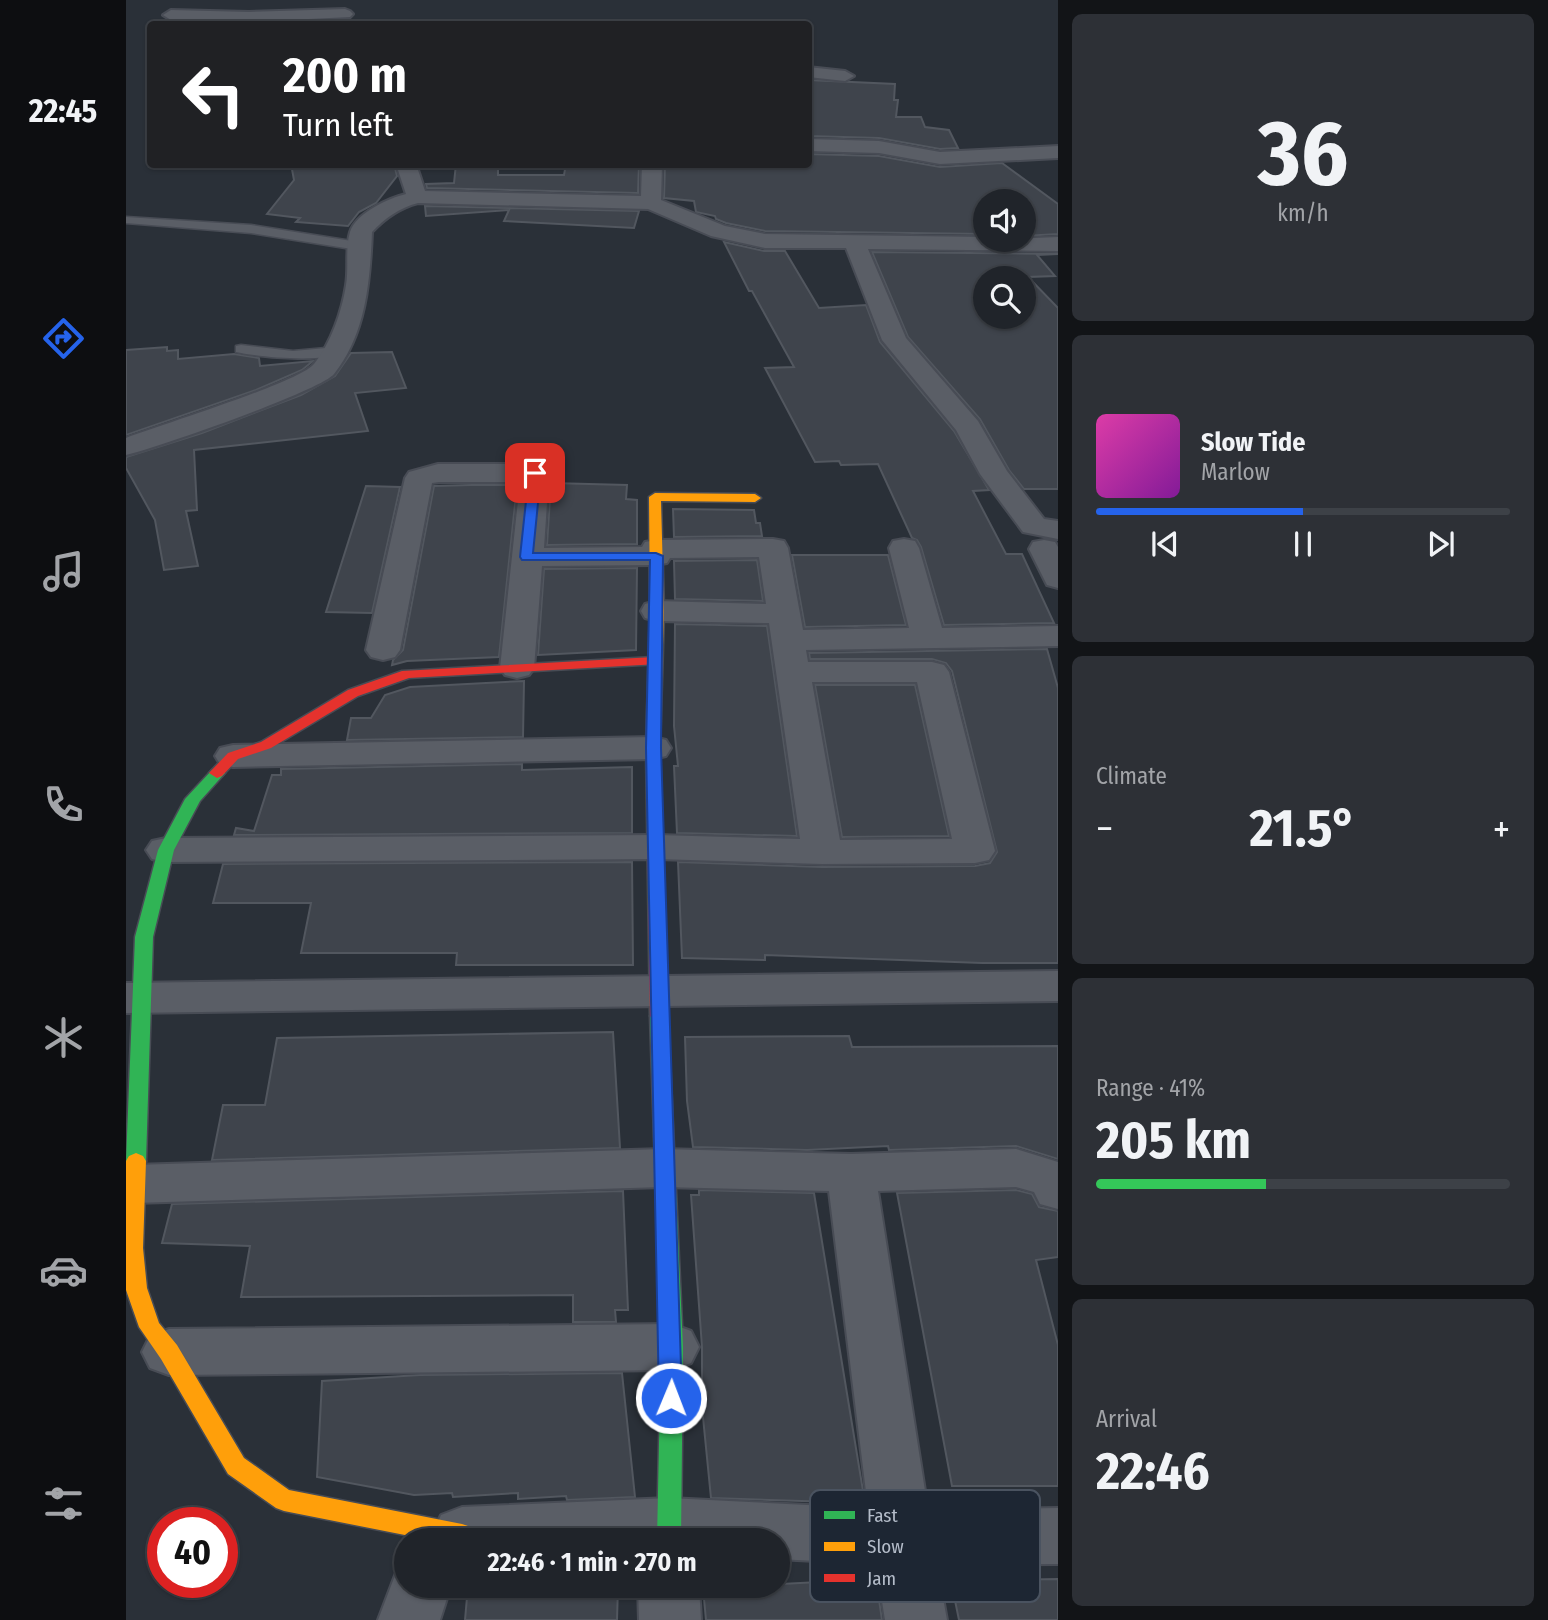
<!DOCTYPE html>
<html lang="en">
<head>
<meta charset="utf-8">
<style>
	:root { --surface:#20242a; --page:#2d3036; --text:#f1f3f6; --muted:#a2a4a8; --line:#3d4147; --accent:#2563eb }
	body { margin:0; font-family:"Fira Sans Condensed",sans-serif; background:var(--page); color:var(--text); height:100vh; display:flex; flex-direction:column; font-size:26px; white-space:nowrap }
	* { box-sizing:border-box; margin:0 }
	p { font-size:23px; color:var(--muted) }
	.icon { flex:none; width:38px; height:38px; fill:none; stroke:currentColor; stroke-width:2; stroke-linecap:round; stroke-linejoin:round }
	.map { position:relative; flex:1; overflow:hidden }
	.details { display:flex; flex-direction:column; gap:14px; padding:14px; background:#121417; width:490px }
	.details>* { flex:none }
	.top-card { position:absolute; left:21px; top:21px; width:665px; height:147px; border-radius:7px; box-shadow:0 2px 5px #0004,0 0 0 2px var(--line); background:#202124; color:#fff; overflow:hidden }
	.controls { position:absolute; left:847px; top:189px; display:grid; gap:14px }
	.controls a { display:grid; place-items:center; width:63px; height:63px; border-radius:50%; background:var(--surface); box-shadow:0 2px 5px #0004,0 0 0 2px var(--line); font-size:35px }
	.speed { position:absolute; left:21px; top:1507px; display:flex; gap:14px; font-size:35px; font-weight:700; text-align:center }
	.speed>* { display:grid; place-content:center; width:91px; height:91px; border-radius:50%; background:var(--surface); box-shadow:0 2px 5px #0004,0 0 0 2px var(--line); line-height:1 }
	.speed .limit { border:10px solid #d22; background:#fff; color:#111 }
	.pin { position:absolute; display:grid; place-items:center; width:60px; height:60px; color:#fff; margin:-30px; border-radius:14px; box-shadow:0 4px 10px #0006 }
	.me { position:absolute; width:77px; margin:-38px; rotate:1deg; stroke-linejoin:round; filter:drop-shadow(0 0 5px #0008) }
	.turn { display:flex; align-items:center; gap:24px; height:147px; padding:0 21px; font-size:32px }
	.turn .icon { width:91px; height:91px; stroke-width:2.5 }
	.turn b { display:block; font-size:49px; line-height:60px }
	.big { font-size:52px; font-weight:700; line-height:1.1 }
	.details .tile { flex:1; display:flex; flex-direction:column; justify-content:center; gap:10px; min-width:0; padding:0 24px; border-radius:10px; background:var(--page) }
	.details .dial { align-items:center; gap:0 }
	.dial b { font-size:91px; line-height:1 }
	.song { display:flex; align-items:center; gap:21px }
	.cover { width:84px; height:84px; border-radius:10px; background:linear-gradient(135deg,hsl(320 70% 55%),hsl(290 70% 35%)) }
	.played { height:7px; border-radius:4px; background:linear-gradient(90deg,var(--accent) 50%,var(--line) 50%) }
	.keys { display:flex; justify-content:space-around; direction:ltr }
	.heat { display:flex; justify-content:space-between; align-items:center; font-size:38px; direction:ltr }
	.charge { height:10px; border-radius:5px; background:linear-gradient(90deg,#34c759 41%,var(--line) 0) }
	.trip { position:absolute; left:268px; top:1528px; width:396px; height:70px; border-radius:35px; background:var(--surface); box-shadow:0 2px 5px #0004,0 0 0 2px var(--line); font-weight:700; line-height:70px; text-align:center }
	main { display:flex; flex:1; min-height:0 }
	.tab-bar { display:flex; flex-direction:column; width:126px; justify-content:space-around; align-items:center; background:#0d0e11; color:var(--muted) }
	.tab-bar .icon { width:49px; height:49px }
	.tab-bar .on { color:var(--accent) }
	.tab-bar b { font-size:32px; color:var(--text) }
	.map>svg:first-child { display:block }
</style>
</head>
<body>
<main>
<nav class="tab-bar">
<b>22:45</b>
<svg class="icon on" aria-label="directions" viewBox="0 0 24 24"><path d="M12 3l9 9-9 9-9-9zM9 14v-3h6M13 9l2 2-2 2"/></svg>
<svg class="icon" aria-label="music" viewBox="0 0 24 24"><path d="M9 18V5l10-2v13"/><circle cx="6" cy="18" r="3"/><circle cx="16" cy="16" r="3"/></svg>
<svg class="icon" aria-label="phone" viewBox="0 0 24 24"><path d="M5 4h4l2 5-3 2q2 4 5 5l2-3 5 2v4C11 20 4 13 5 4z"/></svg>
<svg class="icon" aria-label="climate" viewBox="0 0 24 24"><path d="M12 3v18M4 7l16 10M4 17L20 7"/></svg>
<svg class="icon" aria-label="car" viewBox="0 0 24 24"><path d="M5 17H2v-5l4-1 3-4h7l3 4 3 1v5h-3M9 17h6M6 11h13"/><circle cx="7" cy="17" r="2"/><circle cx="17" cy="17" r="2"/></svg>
<svg class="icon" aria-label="filters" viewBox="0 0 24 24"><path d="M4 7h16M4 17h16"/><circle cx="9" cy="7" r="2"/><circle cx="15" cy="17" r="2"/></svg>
</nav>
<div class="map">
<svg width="932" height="1620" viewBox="0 0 932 1620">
	<rect width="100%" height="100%" fill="#2a3038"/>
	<path fill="#3f444c" stroke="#52575f" stroke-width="2" fill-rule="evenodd" d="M682,80L769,84L768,100H772L770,117H795L799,127L823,130L832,148L814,149L753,138L682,136Z
		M682,154L753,156L814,167L876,163L932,204V234L898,236V201H859V234L639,231L600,223L590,219L589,216L570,212L568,201L538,198L539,164H682Z
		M165,164H268L271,176L250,203L233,212L222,226L170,222L174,218L141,214L168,180Z
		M330,164H372V175H438L440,164H513L512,193L301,188L300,184L328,183Z
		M299,206L513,211L508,228L378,221L383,210L300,216Z
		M598,242L638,251H659L693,308L740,305L754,342L828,431L863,490L847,491L880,554H896L928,623L818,625L795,547L791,540L786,538L752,464L715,465L713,461L689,462L639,368L668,367L626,291H623Z
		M746,252L932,254L911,255L929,276L902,277L932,308V489H898L883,470L854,419L782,337ZM859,278H898V317H859Z
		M41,347V351L52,350V359L108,354L133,358L134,366L187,361L176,370L130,390L0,435V350Z
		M266,352L280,388L229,393L242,431L68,450L71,510L60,511L72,566L38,570L29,520L0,468V457L76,433L175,395L209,376L225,353Z
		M425,483L501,485L500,499L511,500V544L421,545Z
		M345,485H391L373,657L281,661L266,665L267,660L277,650L308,486Z
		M240,486L274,487L246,613L200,612Z
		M547,509L628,510L630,523H634L636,536L548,537Z
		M666,555H762L780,625L679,627Z
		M631,560L637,601L549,599L548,561Z
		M511,568L510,650L412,655L418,569Z
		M549,624L641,626L671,836L551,833L548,766H552L548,726Z
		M921,649L932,688V963H856L639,955V960L556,958L552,862L696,867L849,866L864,863L871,852L826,671L820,663L806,659H684L683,653Z
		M398,681L397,737L221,740L225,718H245L259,695L284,687Z
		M689,685H789L823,836L716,837Z
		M396,764V770L506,767V833L108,835L110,828L128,831L146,775H155V769Z
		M506,862L507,965H330L331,953H175L185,903H87L97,864Z
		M487,1032L494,1148L86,1160L97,1105H139L151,1038Z
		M723,1036L726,1047L932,1046V1159L890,1146L763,1150L762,1146L681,1150L567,1147L561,1101L559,1037Z
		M573,1190L688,1193L739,1503L585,1498L576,1407V1347L565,1195H573Z
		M890,1190L906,1194L913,1207L932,1211V1257L910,1260L932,1345V1486H826L771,1193Z
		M497,1191L502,1310H489L490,1322H447V1295L115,1297L124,1246L36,1243L46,1204Z
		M496,1373L509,1497L441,1500L440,1496L392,1499V1493L327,1497L326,1493L288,1495L191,1477L196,1381L294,1375Z
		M750,1579L756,1620H580L577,1588Z
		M932,1579V1620H833L825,1581Z
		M342,1586H492L491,1620H339Z"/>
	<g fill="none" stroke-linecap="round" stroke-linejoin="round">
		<defs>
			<path id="lane" d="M0,217L125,225L232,242L238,246L232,250L125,233L0,223Z
				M115,345L167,351L211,347L218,351C202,364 132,357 110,352V346Z"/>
			<path id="street" d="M219,9L224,11L227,14L224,17L123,22L45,20L37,15L45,10L123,12Z
				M682,67L719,71L728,76L719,81L682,77Z
				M682,139L753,141L814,152L932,146V158L814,164L753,153L682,151Z
				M270,164H290L299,191L515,196L516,164H536L535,200L599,226L639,234L859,237V240L932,237V251L742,249L780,338L852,421L881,471L918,519L932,521V539L897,532L854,474L830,430L756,340L720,248H639L585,236L522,209L292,203C273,208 259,218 246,232C244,281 240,334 208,374C194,391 30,448 0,455V438C31,426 174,382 188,364C205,343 216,311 220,285C223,268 219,248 224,232C230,213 263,198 280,194Z
				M312,464H409L419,467L423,473L418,548L516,547L519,542L530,540L647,539L658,541L662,548L677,630L783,628L763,548L767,541L778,539L789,541L793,548L816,628L932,626V646L680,650L682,662H806L818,665L823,672L869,851L863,860L849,863L696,864L531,859L40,862L26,859L20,850L26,841L40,838L531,835L674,839L643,623L531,621L519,618L515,611L519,604L531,601L640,604L633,557L544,558L541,563L530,565L416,566L408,668L403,675L391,678L379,675L374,668L394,482H313L306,483L274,650L269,657L257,660L245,657L240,650L279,478L283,472ZM686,682H791L826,839L714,840Z
				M918,540L929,542L932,547V588L921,585L903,549L907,542Z
				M527,737L540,740L545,748L540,756L527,759L107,767L94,764L89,756L94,748L107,745Z
				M932,971V1001L0,1013V983Z
				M537,1149L725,1154L890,1149L932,1162V1209L914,1204L908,1192L890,1187L752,1191L802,1510L932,1508V1564L811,1565L821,1620H759L750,1564L651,1559V1540H308L306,1535L315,1515L336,1507L543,1498L742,1508L703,1191L537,1187L8,1203L0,1201V1167L8,1165Z
				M546,1324L565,1331L573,1347L565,1363L546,1370L43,1375L24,1368L16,1352L24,1336L43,1329Z
				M280,1563V1586H325L314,1620H252L273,1565Z
				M512,1586H573L575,1620H513Z"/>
			<path id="fast" d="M91,768L99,773L74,801L48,850L27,937L20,1161L17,1166L10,1169L3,1166L0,1161L9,937L32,850L59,799L86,770Z
				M533,1010L539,1012L542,1016L557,1347L555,1540H531L535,1347L524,1016L527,1012Z"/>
			<path id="slow" d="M529,493L629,494L635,498L629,502L535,501L538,611L534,747L527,751L520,747L524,611L523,497Z
				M10,1153L17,1156L20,1161L17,1248L21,1288L33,1323L51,1345L118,1458L163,1490L336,1524L345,1527L348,1535L346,1540H304L158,1511L150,1508L102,1474L35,1359L13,1327L0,1290V1161L3,1156Z"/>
			<path id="jam" d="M528,657L533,658L535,661L533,664L283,678L232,696L145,748L112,759L96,776L91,778L83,773L102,753L135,742L222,690L276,671Z
				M527,743L534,747L542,1016L539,1020H527L524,1016L520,747Z"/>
		</defs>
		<use href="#lane" stroke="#484c55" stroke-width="3"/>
		<use href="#street" stroke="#484c55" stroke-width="4"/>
		<use href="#fast" stroke="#484c55" stroke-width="3"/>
		<use href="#slow" stroke="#484c55" stroke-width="3"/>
		<use href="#jam" stroke="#484c55" stroke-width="3"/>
		<use href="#lane" fill="#5a5e66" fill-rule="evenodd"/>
		<use href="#street" fill="#5a5e66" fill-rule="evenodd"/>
		<use href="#fast" fill="#30b455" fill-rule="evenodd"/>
		<use href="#slow" fill="#ff9f0a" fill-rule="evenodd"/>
		<use href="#jam" fill="#e5322d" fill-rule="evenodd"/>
	</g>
	<path fill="#2563eb" stroke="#184099" stroke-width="2" d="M409,470L415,473L407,553H530L537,556L535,748L556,1398L553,1405L545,1408L537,1405L533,1398L520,748L524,560H396L394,557L403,473Z"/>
	<rect x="684" y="1490" width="230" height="112" rx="10" fill="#1d2633" stroke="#4a5360" stroke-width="2"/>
	<rect x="698" y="1511" width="31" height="8" fill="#30b455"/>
	<rect x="698" y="1542" width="31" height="9" fill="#ff9f0a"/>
	<rect x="698" y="1574" width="31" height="8" fill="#e5322d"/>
	<g font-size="19" fill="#b4bcc9">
		<text x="741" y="1522">Fast</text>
		<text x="741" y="1553">Slow</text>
		<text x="741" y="1585">Jam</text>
	</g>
</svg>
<div class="controls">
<a><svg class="icon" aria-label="sound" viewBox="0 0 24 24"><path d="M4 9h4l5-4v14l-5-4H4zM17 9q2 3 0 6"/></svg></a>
<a><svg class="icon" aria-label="search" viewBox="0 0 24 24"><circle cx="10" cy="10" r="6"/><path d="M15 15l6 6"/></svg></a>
</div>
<div class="speed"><div class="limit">40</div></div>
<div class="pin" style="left:409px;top:473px;background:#d93025"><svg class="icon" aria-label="arrive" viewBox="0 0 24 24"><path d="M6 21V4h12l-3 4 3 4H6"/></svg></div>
<svg class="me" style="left:545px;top:1398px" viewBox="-20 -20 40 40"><circle r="17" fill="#2563eb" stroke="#fff" stroke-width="3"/><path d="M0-11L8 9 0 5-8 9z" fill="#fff"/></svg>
<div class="trip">22:46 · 1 min · 270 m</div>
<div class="top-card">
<div class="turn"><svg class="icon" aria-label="left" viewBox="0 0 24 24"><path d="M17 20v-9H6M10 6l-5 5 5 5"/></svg><div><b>200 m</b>Turn left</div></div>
</div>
</div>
<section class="details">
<div class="tile dial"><b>36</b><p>km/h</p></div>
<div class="tile">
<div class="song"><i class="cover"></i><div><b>Slow Tide</b><p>Marlow</p></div></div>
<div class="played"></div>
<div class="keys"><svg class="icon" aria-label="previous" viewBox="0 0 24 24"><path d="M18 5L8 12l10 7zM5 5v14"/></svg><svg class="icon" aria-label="pause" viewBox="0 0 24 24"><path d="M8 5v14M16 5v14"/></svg><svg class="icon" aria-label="next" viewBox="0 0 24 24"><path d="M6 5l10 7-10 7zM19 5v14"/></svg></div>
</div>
<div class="tile"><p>Climate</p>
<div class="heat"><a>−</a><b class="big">21.5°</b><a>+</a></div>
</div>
<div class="tile"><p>Range · 41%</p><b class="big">205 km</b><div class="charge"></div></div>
<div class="tile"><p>Arrival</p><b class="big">22:46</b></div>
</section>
</main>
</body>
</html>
